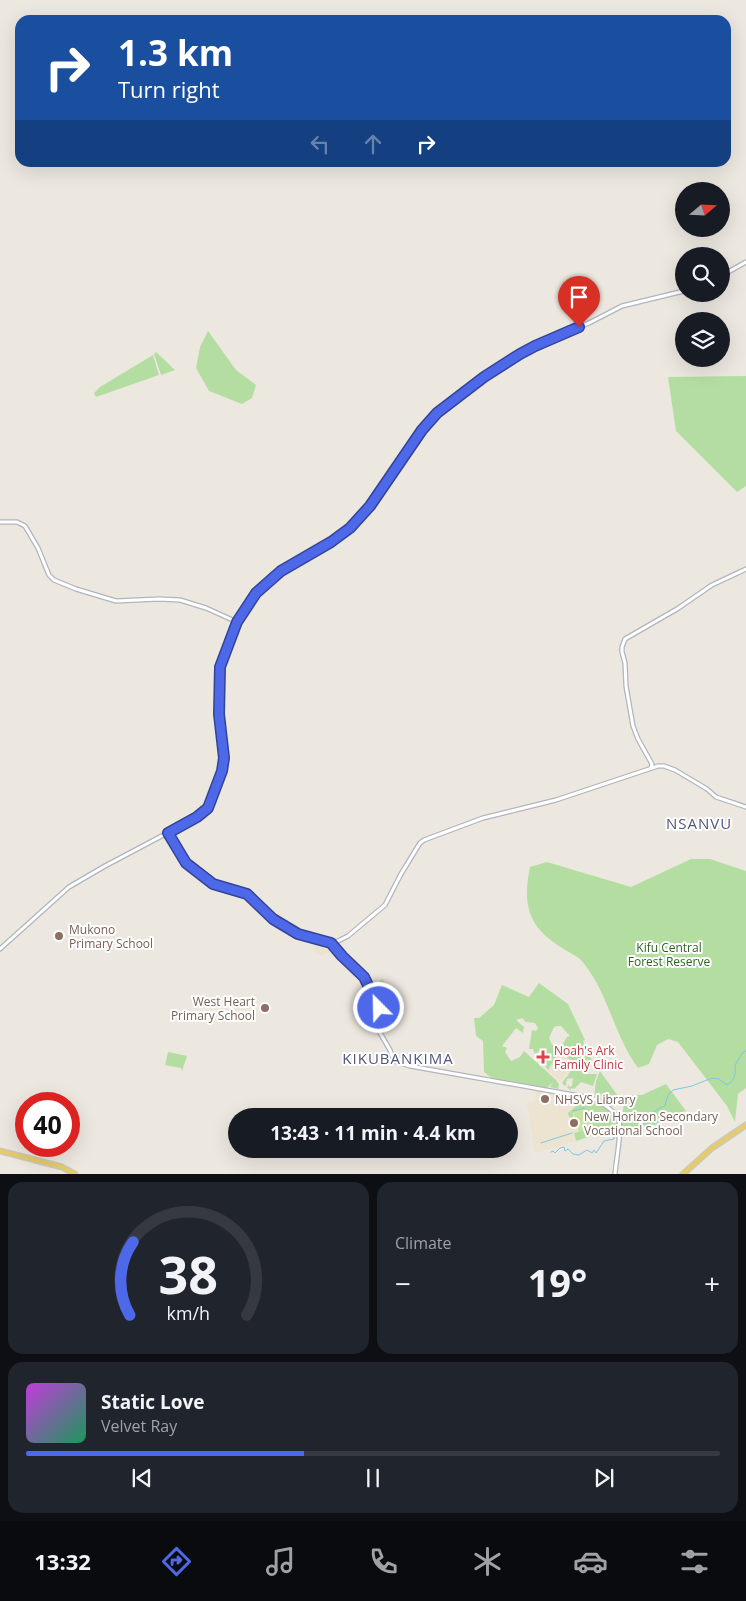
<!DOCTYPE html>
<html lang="en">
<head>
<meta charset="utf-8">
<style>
	:root { --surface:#171b24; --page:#20242c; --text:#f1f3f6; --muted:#9ea1a6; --line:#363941; --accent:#4e68ea }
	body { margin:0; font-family:"Open Sans",sans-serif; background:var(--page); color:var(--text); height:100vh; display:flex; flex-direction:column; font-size:19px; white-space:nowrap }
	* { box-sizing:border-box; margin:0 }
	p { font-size:16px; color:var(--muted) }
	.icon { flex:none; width:28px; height:28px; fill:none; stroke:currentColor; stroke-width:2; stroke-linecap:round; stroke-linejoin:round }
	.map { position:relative; height:1174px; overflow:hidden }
	.details { display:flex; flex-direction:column; gap:8px; padding:8px; background:#0d0f14; flex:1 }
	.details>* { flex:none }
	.top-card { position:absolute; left:15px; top:15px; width:716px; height:152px; border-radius:15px; box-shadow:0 5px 20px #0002; background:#1a4fa0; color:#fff; overflow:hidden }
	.needle { width:32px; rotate:71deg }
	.tools { position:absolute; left:675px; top:182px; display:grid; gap:10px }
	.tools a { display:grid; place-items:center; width:55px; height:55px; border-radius:50%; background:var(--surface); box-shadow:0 5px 20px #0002; font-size:25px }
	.speed { position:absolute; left:15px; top:1092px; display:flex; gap:10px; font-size:25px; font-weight:700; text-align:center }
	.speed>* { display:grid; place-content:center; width:65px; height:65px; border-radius:50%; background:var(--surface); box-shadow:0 5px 20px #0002; line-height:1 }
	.speed .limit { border:8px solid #d22; background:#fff; color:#111 }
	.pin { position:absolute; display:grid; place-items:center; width:42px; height:42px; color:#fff; margin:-51px -21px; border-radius:50% 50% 50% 0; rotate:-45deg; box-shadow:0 0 5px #0007 }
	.pin .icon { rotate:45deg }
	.me { position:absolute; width:55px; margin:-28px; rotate:337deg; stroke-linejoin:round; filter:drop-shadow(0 0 4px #0008) }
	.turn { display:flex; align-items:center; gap:18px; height:105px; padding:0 20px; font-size:22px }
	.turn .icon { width:65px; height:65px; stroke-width:2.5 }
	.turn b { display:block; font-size:35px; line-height:42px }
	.lanes { display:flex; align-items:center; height:48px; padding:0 20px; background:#0003; justify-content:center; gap:25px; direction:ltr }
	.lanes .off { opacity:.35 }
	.big { font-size:38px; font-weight:700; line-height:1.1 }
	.details .tile { flex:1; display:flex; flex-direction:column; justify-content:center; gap:8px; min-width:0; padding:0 18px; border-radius:15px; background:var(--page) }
	.details .dial { align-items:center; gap:0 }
	.dial svg { height:130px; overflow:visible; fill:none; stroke:var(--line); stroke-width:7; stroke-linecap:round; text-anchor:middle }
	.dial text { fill:var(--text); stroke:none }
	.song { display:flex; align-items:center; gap:15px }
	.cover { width:60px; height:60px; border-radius:8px; background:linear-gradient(135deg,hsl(290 70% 55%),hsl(150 70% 35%)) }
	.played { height:5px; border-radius:2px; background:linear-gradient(90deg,var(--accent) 40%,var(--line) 40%) }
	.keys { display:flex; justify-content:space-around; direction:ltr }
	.heat { display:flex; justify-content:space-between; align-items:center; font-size:28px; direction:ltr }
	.details .tiles { flex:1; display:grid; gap:8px; grid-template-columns:1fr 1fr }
	.tile:last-child { grid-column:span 2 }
	.trip { position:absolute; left:228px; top:1108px; width:290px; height:50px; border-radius:25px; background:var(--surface); box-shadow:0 5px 20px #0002; font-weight:700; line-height:50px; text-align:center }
	.menu { display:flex; height:80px; justify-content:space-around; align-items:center; background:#090b0e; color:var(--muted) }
	.menu .icon { width:35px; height:35px }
	.menu .selected { color:var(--accent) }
	.menu b { font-size:22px; color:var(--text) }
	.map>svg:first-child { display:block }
</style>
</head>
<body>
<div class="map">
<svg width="746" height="1174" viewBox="0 0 746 1174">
	<rect width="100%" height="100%" fill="#ece7df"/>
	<path fill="#ece3d0" d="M316,941L330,943L334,953H326L322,956L314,951Z
		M559,1052L575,1062L560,1082L548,1070Z
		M536,1089L590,1098L618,1127L576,1141L535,1153L527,1103L535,1101Z"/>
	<path fill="#b4dea1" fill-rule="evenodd" d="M208,331L236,370L256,385L252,398L242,404L209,391L196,368L200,347Z
		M156,352L175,370L161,375L154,354Z
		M153,355L159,375L96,397L94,393L100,387Z
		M746,376V486L737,492L676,431L668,377Z
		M691,859H710L746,871V1088L738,1094L735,1122L727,1106L678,1042L668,1039L657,1045L649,1064L638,1068C613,1034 608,990 580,959C576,956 571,953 567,951C551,941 537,932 530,913C525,898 527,882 530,867L547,862L631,887Z
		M539,983L568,1004L585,1040L583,1041L592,1061L584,1064V1074H597L593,1086L581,1082L574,1089L572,1088L570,1090L567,1087L569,1085V1087L572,1086L573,1078L567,1079L566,1084H567L565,1086L562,1083L567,1076H569L568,1075L575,1063L559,1052L548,1070L542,1061L545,1056L539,1051L535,1055L533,1049H529L532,1030L536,1031L538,1028L535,1023L526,1022L522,1018L516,1020L524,1027L523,1033L516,1028L502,1046L507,1048L505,1052L511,1061L520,1057L524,1051L555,1079L559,1084L558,1089L550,1087L553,1082L546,1089L494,1080L484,1072L483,1041L476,1036L474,1018H479L494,1005L502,985L529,997ZM557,1026H561L570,1036L567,1037L562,1045H552L549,1038L554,1027Z
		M168,1052L187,1056L182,1071L181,1068L165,1065Z
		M600,1071L620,1099L610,1108L594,1098L596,1081Z
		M666,1084L686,1111L661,1117L657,1125H646L620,1133L624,1103L629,1095H642Z
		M590,1098C602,1105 616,1112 618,1127L576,1141L574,1133L591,1128L573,1112V1118L569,1117L568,1113L576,1106L575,1102L583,1105L584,1101H589Z"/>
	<path fill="#c5e49d" d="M383,979L392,998L381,1003L372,985Z
		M585,1108L591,1128L579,1132L573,1112Z"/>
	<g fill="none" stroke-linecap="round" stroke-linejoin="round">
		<path stroke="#7cc7e4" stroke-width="1" d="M573,1111L585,1108
			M618,1123V1132
			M645,1123C649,1116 657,1108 665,1106L668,1095L673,1090L692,1086L712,1078L719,1079L727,1085C735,1081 736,1073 735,1065L743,1052L746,1051
			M622,1132L645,1123L660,1122
			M541,1143L572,1133
			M551,1152L553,1151L555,1153L560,1148L564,1147L565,1151L568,1149L573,1154L579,1155L587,1150L592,1153L594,1150L596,1153L604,1141L614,1139V1134L618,1132"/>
		<defs>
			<path id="tertiary" d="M721,276L746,262
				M0,522H17L25,526L38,548L49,575L54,580L76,589L116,601L159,599L180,600L206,608L237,622
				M651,768L652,764L638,739L633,726L626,686L625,663L622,652V647L625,639L677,609L712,585L746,569
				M168,833L186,863L213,884L247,894L273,919L298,934L331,943L342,956L365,977L379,1008L373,1014L372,1019L390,1050L394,1061L410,1066L591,1098C600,1101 616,1111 619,1121C622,1131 616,1161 615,1174
				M332,943L338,941L348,936L385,905L401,874L420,843L424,840L483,818L556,800L658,766H664L675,770L707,789L716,797L746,807
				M0,949L69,887L105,866L190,821L207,808L223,765L219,714L220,667L237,622L256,593L265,583L281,571L331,542L350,528L370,506L422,430L437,413L484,377L535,345L589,323L622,306L684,291"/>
			<path id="primary" d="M0,1151L62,1167L75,1174
				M683,1174L712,1148L746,1125"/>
		</defs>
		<use href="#tertiary" stroke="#b2b5be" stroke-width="5.5"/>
		<use href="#primary" stroke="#c8c8c8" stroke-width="7"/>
		<use href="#tertiary" stroke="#fff" stroke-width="3"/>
		<use href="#primary" stroke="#e5cb6b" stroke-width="4.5"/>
	</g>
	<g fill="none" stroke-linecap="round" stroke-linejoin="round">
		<defs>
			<path id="route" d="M379,1008L364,977L342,956L331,943L298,934L273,919L247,894L213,884L186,863L168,833L197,817L208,808L222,771L224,758L219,714L220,667L237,622L256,593L281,571L331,542L350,528L370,506L422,430L437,413L484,377L520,354L535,346L579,327"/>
		</defs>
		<use href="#route" stroke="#334498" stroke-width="12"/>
		<use href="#route" stroke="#4e68ea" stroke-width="9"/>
	</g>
	<g fill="#8d6e63" stroke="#fff" stroke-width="2">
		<circle cx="59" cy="936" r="5"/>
		<circle cx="265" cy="1008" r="5"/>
		<circle cx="545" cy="1099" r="5"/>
		<circle cx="574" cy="1123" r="5"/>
	</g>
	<path fill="#e0444e" stroke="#fff" stroke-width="2" d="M540.5 1049.5h5v5h5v5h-5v5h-5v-5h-5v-5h5z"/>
	<g text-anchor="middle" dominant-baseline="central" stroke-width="4" stroke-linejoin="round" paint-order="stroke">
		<g font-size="12" fill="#785e54" stroke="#fff" text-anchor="start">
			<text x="69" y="929">Mukono<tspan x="69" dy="14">Primary School</tspan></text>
			<text x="255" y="1001" text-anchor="end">West Heart<tspan x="255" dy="14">Primary School</tspan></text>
			<text x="555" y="1099">NHSVS Library</text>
			<text x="584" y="1116">New Horizon Secondary<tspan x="584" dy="14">Vocational School</tspan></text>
		</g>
		<g font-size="12" fill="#2e6321" stroke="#fff">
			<text x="669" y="947">Kifu Central<tspan x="669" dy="14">Forest Reserve</tspan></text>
		</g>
		<g font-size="12" fill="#be3a42" stroke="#fff" text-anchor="start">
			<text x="554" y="1050">Noah's Ark<tspan x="554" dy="14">Family Clinic</tspan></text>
		</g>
		<g font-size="15" letter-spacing="1" fill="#505679" stroke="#fff">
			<text x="699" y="823">NSANVU</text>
			<text x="398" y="1058">KIKUBANKIMA</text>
		</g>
	</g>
</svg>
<div class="tools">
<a><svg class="needle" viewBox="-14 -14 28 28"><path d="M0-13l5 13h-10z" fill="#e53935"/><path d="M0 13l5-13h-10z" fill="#9ea1a6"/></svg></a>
<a><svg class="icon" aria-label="search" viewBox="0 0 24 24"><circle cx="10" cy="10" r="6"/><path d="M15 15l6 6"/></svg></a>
<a><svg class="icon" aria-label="layers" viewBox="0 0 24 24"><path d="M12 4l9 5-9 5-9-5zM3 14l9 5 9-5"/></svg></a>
</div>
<div class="speed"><div class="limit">40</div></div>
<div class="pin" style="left:579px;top:327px;background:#d93025"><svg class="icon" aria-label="arrive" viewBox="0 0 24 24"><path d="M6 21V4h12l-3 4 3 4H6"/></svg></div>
<svg class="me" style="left:379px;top:1008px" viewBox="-20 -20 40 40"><circle r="17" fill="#4e68ea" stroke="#fff" stroke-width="3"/><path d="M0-11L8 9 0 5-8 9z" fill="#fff"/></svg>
<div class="trip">13:43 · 11 min · 4.4 km</div>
<div class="top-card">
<div class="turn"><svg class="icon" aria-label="right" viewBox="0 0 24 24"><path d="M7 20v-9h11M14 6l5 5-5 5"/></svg><div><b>1.3 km</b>Turn right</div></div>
<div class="lanes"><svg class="icon off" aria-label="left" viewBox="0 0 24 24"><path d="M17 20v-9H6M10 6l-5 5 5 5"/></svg><svg class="icon off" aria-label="ahead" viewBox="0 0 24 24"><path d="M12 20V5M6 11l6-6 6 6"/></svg><svg class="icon" aria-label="right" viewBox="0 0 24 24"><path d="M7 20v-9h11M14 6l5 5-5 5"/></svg></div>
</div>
</div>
<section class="details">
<div class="tiles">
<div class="tile dial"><svg viewBox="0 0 100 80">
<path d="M14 69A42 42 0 1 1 86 69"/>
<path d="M14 69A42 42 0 0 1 16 24" stroke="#4e68ea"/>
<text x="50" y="56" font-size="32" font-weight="700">38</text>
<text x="50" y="72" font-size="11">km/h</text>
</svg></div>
<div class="tile"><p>Climate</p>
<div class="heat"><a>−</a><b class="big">19°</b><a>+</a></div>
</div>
<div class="tile">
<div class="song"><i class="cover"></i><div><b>Static Love</b><p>Velvet Ray</p></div></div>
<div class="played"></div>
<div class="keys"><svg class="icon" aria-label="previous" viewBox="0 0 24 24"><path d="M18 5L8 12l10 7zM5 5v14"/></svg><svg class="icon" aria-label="pause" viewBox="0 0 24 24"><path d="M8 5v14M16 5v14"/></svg><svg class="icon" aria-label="next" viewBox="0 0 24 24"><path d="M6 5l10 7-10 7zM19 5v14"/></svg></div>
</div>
</div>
</section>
<nav class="menu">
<b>13:32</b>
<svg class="icon selected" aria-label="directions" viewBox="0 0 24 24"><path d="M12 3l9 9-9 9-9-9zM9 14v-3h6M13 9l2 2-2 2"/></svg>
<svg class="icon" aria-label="music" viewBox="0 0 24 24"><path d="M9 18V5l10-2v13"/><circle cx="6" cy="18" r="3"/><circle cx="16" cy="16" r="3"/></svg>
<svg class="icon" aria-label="phone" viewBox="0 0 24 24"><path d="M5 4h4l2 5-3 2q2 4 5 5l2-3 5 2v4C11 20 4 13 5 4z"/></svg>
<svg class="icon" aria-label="climate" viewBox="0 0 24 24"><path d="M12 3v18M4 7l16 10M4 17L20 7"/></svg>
<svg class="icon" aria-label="car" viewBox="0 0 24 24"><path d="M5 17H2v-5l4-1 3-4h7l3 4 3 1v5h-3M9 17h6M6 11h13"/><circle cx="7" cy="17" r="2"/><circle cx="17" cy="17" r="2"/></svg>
<svg class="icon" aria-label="filters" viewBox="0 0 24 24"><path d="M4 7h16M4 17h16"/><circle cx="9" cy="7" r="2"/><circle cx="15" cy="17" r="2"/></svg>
</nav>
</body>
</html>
